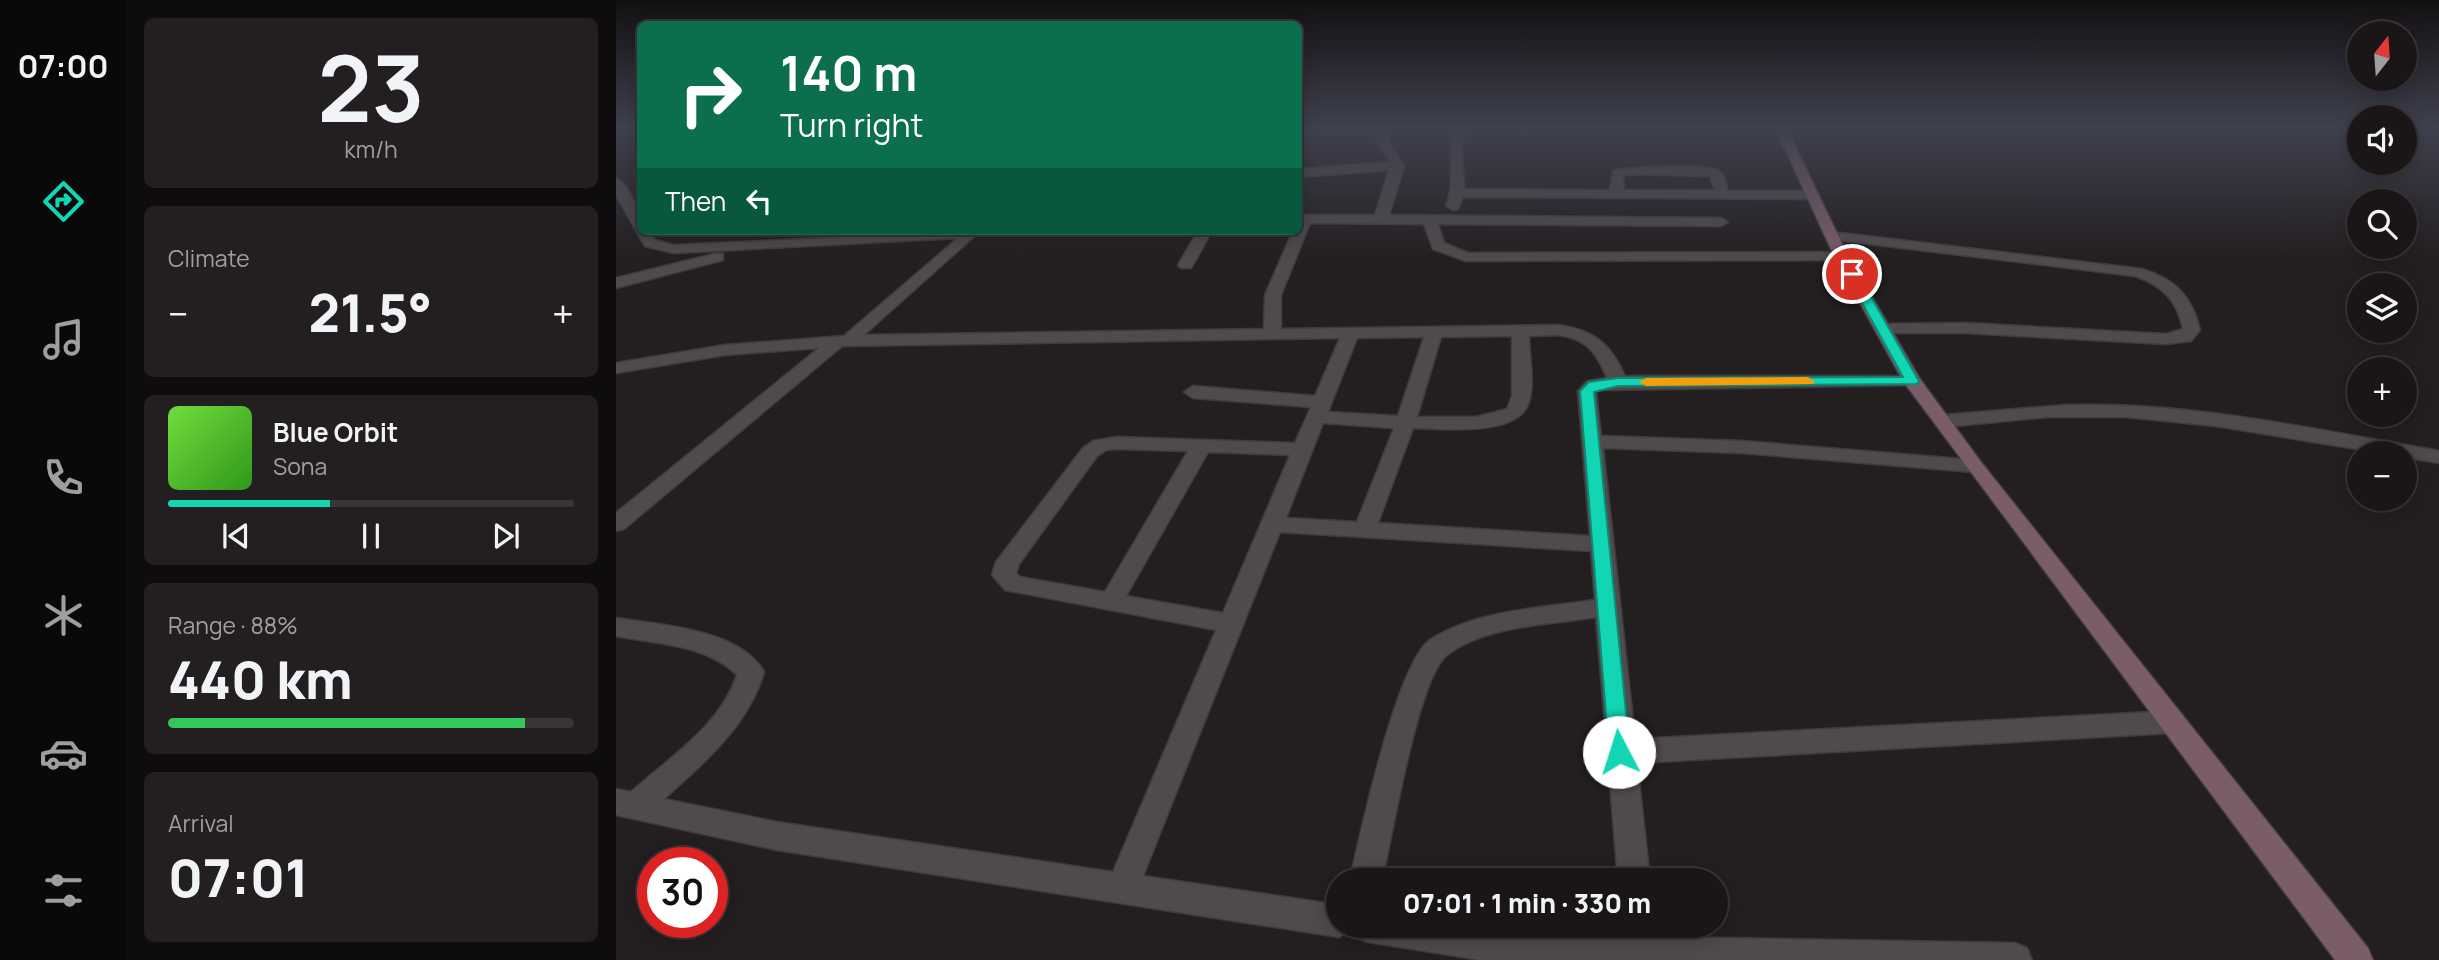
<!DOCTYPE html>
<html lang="en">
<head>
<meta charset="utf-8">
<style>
	:root { --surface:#1a1618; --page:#231f21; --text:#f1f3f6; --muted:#9f9fa2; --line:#383537; --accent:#12d5b4 }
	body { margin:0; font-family:Manrope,sans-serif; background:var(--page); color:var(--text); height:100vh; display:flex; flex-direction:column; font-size:26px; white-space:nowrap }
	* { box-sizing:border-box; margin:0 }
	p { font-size:23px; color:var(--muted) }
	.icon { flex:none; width:38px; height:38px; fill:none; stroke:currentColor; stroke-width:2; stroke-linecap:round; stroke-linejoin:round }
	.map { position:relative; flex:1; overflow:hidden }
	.details { display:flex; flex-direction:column; gap:18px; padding:18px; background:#0e0c0d; width:490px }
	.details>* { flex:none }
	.top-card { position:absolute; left:21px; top:21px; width:665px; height:214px; border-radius:10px; box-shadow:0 4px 18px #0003,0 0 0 2px var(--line); background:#0b6e4f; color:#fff; overflow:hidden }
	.needle { width:46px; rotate:17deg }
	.fabs { position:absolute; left:1731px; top:21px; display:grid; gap:14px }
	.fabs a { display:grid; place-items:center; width:70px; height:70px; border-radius:50%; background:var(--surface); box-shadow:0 4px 18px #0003,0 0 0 2px var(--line); font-size:35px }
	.speed { position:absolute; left:21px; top:847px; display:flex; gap:14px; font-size:35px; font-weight:700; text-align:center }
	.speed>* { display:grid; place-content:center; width:91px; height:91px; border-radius:50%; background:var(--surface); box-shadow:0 4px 18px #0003,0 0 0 2px var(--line); line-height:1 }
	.speed .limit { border:10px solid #d22; background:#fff; color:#111 }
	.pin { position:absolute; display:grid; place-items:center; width:60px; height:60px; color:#fff; margin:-30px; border:4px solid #fff; border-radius:50%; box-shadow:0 2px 7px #0007 }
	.me { position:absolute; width:77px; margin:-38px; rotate:355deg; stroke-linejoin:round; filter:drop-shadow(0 0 5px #0008) }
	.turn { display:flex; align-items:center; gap:24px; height:147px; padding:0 28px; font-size:32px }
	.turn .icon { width:91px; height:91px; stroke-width:2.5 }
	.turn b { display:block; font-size:49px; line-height:60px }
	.then { display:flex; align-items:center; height:66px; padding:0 28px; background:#0003; gap:14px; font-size:26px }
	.big { font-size:52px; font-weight:800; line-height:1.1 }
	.details .tile { flex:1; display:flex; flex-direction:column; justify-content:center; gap:10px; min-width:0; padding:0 24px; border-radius:10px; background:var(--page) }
	.details .dial { align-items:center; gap:0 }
	.dial b { font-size:91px; line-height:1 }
	.song { display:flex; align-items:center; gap:21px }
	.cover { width:84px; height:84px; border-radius:10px; background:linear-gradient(135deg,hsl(100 70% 55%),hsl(110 70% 35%)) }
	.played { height:7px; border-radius:4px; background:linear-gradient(90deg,var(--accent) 40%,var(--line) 40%) }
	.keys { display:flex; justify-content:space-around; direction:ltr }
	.heat { display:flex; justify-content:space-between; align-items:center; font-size:38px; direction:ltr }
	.charge { height:10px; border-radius:5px; background:linear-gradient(90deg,#34c759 88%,var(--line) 0) }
	.trip { position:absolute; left:710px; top:868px; width:402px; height:70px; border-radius:35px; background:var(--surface); box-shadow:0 4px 18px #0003,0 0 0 2px var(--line); font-weight:800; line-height:70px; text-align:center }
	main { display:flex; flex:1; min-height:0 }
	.tabs { display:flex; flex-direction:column; width:126px; justify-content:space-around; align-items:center; background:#0a090a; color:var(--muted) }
	.tabs .icon { width:49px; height:49px }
	.tabs .selected { color:var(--accent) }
	.tabs b { font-size:32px; color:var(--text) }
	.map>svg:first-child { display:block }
</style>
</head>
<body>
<main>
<nav class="tabs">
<b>07:00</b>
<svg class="icon selected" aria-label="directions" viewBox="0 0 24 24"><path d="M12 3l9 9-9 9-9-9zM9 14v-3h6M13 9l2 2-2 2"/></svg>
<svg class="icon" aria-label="music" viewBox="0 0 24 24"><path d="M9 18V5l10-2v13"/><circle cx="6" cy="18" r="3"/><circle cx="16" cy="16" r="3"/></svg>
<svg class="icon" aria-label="phone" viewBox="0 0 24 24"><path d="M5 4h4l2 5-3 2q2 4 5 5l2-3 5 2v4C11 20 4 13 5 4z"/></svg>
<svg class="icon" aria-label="climate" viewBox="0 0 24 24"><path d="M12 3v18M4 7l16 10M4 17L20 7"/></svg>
<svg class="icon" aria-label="car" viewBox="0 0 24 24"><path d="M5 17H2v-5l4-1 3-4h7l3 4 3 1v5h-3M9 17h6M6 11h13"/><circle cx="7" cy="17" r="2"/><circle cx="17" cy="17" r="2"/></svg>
<svg class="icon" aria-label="filters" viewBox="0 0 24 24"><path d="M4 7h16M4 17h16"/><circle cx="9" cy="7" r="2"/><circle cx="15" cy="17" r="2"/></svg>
</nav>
<section class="details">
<div class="tile dial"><b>23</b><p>km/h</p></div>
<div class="tile"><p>Climate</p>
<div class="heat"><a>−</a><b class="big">21.5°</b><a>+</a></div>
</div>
<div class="tile">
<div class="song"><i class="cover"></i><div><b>Blue Orbit</b><p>Sona</p></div></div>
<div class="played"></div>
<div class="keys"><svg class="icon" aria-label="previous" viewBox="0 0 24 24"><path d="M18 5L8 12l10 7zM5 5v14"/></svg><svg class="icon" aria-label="pause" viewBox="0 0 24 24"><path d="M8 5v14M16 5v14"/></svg><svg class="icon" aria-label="next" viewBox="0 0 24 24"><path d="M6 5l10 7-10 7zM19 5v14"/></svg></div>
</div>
<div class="tile"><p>Range · 88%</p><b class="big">440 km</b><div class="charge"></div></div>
<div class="tile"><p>Arrival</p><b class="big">07:01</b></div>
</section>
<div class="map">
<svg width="1823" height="960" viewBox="0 0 1823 960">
	<rect width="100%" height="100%" fill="#231e20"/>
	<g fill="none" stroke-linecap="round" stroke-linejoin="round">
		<defs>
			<path id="street" d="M682,127H776L772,142L788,166L773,215L1105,218L1112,222L1105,226L822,224L828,243L852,253L1225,252L1232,256L1225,260L850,261L817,249L808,224L694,223L665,295V329L942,325C978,330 994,343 1009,376H1296L1302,377L1305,381L1302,385L983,390L980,392L985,436L1126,441L1358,460L1368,466L1358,472L1126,453L987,448L1019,739L1556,711L1566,714L1570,722L1566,730L1556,733L1021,763L1034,880H1002L992,759L989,752L991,747L980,617C933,625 870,625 831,655C802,677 776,838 766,880H734C744,834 781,663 814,640C860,610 926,608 979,600L975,551L664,532L527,876L723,905V926H858L921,935L1007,937V926H1039L1041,937L1399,943L1411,948L1416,960H865L752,942L740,937L736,928L723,937L161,850L0,815V789L15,792C53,758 105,725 121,675C89,644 41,644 0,636V618C43,625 125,629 148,672C132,726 89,762 48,799L161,822L497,872L600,630L389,590L376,575L380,562L467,448L477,441L501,437L679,443L695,407L577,398L568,392L577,386L699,396L724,338L226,346L8,529L0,531V513L203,348L109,355L0,373V363L109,345L228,336L342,238L58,253L29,246L0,195V178C15,185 24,215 24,231H32L39,240L58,245L364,231L248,335L648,329L649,295L677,231H682V215H759L773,170L682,177V169L776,162L760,142L763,133L682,132ZM942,335C971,339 980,352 991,378L971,381L962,391L974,536L762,523L797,428C827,429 903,437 913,402C919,382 913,356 913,336ZM896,336V396L891,409L860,417H801L825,337ZM808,337L782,416L712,412L741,338ZM707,423L778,428L741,522L670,518ZM501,449L572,451L489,592L404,577L400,573L403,564L481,456L490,450ZM592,452L674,455L607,613L510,596Z
				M840,127H851L846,148L848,189L994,190L997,171C1012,167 1091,163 1103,171C1109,175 1110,184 1112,191H1195L1202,195L1195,199L847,197L842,209L837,210L830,206C841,180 829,153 840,127ZM1016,174L1094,176L1099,190H1008L1007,176Z
				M582,231H596L575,268H565L562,265Z
				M1217,232L1526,269C1559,279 1576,296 1584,330L1575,341L1550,344L1350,333H1262L1260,329L1262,325L1268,324L1350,323L1550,334L1567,329C1561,300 1547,286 1519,276L1212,239L1210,236Z
				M102,253L107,254V260L0,288V278Z
				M1450,405C1575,401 1700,430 1823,451V463L1788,457V453H1765L1600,426L1510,417H1432L1328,427L1318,421L1328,415Z"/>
			<path id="secondary" d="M1159,127H1170L1232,256L1304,379L1365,462L1752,948L1757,960H1719L1287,381L1218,256Z"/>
		</defs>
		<use href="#street" stroke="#3f3b3d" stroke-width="3"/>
		<use href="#secondary" stroke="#3f3b3d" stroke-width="3"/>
		<use href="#street" fill="#4f4a4c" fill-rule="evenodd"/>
		<use href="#secondary" fill="#7a5d68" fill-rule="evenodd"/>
	</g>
	<linearGradient id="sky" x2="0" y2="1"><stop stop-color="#131012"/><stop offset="0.49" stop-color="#3f414e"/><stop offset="1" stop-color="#3f414e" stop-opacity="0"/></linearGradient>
	<rect width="1823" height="261" fill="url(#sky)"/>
	<path fill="#12d5b4" stroke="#0c8a75" stroke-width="2" d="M1236,271L1242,274L1303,381L1301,384L1002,386L978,392L1014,752L1011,758L1003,761L996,758L993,752L964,391L973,382L1002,378L1287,377L1230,274Z"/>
	<path fill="#f59e0b" d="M1192,377L1199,382L1197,384L1030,386L1023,382L1030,378Z"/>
</svg>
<div class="fabs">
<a><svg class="needle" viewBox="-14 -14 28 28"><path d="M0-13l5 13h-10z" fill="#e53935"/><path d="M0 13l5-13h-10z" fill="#9f9fa2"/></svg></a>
<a><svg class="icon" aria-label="sound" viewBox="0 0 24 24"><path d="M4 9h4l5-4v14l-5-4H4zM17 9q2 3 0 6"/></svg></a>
<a><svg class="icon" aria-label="search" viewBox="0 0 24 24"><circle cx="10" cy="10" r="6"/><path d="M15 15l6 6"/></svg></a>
<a><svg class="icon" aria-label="layers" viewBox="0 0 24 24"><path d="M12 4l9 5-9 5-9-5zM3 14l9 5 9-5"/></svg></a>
<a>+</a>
<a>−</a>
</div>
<div class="speed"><div class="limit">30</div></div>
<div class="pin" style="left:1236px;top:274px;background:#d93025"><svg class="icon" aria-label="arrive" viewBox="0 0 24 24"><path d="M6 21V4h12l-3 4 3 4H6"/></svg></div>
<svg class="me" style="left:1003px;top:752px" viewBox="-20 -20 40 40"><circle r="19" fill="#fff"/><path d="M0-13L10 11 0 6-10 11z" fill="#12d5b4"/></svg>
<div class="trip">07:01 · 1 min · 330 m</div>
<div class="top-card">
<div class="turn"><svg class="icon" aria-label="right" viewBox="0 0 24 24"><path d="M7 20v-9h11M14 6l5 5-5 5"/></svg><div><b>140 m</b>Turn right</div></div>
<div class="then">Then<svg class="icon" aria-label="left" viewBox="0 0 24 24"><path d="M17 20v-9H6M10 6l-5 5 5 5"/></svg></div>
</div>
</div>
</main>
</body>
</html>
